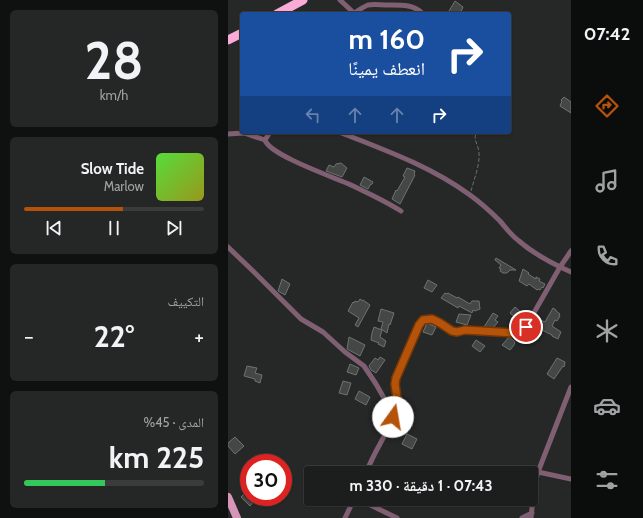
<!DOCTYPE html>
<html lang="ar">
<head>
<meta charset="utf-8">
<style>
	:root { --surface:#1c1e1d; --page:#252726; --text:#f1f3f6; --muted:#a0a2a4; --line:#3a3c3b; --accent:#b45309 }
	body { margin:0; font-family:Cabin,"Noto Naskh Arabic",sans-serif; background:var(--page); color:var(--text); direction:rtl; height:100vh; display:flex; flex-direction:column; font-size:15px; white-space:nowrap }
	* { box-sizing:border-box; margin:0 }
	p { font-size:13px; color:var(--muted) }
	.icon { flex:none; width:22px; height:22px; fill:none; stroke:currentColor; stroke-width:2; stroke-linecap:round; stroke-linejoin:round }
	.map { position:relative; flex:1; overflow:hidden; direction:ltr }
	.sheet { display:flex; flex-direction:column; gap:10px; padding:10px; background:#0f1010; width:228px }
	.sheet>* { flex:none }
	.guide { position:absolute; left:12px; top:12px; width:271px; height:122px; border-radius:4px; box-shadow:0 1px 3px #0004,0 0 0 1px var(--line); direction:rtl; background:#1a4fa0; color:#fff; overflow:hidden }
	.speed { position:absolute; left:12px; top:454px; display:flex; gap:8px; font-size:20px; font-weight:700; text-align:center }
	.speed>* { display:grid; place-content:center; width:52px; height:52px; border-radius:50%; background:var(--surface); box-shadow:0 1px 3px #0004,0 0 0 1px var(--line); line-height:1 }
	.speed .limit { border:6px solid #d22; background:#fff; color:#111 }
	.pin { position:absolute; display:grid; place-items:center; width:34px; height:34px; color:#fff; margin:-17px; border:2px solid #fff; border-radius:50%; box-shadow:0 1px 4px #0007 }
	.me { position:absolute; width:44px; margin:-22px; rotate:13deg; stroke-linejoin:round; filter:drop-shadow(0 0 3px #0008) }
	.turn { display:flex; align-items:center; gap:14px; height:84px; padding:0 20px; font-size:18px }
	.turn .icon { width:52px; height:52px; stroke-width:2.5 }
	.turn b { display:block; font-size:28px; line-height:34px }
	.lanes { display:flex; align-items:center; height:38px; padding:0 20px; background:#0003; justify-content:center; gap:20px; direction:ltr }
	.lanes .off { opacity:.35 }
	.big { font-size:30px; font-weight:800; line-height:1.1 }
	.sheet .widget { flex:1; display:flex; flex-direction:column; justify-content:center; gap:6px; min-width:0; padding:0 14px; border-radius:6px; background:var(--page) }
	.sheet .dial { align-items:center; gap:0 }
	.dial b { font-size:52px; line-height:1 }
	.song { display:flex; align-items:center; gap:12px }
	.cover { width:48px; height:48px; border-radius:6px; background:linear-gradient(135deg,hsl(110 70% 55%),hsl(60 70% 35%)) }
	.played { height:4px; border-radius:2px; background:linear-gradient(90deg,var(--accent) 55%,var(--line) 55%) }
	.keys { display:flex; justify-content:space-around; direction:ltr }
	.heat { display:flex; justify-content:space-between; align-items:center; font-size:22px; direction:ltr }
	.charge { height:6px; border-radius:3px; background:linear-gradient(90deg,#34c759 45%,var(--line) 0) }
	.trip { position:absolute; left:76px; top:466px; width:234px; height:40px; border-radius:4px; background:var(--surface); box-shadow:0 1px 3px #0004,0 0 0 1px var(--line); font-weight:800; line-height:40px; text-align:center; direction:rtl }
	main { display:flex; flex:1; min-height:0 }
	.menu { display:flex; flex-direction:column; width:72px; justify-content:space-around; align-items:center; background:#0b0c0c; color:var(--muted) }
	.menu .icon { width:28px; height:28px }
	.menu .active { color:var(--accent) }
	.menu b { font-size:18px; color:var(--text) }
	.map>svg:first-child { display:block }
</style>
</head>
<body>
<main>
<nav class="menu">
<b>07:42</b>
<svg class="icon active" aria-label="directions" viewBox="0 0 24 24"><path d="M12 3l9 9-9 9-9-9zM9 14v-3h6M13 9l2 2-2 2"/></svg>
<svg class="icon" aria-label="music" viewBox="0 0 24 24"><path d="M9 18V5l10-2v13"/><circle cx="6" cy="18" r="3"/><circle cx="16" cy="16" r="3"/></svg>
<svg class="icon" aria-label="phone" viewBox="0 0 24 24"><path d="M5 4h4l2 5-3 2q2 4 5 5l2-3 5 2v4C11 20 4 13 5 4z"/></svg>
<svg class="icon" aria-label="climate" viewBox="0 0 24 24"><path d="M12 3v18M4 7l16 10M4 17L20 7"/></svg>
<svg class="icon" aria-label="car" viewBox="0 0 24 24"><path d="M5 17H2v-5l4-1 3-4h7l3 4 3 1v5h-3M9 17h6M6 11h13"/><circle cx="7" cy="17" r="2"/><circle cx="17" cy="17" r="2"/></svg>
<svg class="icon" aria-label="filters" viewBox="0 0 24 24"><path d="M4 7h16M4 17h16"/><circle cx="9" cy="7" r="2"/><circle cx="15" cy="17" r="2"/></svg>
</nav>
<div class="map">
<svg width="343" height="518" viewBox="0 0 343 518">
	<rect width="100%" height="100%" fill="#252827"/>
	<path fill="#434745" stroke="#6e7270" d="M227,1L235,7L232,14H225L221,11Z
		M336,97L343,102V113L332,106L334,101L333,100Z
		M113,163L119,168L114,177L98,171L101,165L106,167L108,164Z
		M179,168L187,171L186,174L187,175L172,204L164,199L168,190L169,191L177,177L175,176Z
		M136,177L145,182L144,184L142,185L140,189L132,185Z
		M268,258L288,270H282L279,273H275L272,271L273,269L271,268L273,265L267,260Z
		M295,269L301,273L300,274L308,279V277L312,279L311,281L317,284L315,288L314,287L312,290L310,289L309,290L301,284L299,286L291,281Z
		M54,279L62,284L57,295L50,291Z
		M200,280L209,285L204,292L196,288Z
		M217,293L219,294L220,293L229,298L230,297L242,304L244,301H251L252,309L247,311L245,310L244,313L231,306L230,308L213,298Z
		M132,299L135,301V300L142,305L130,327L127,325L131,318L120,311L125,302L126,303L127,301L130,302Z
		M287,307L295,314L290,320L282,313Z
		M325,308L328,310V311L332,314L331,316H332L329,321L327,320L324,326L333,332L330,339L324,336V335L314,330L315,328L307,323L310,319L317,322Z
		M153,309L166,313L162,325L161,324L159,333L153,329L155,322L150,321Z
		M265,313L270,316L267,320L270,322L265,328L258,327H256Z
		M231,314L243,315L239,325L228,322Z
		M199,323L208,327L204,335L195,332Z
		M146,327L154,330L152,337L158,341L156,347L150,344L151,343L143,340L144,333Z
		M121,337L137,345L132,356L119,349Z
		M281,337L287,342L286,345L282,350L274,345Z
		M248,340L257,346L252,352L244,346Z
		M152,357L157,360L148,373L143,370L141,366L147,358L150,360Z
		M329,358L337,362L336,367L335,366L326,379L319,374Z
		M122,364L131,368L128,375L119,372Z
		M19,366L29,368L27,373L34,375L32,383L27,381V379L16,376Z
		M115,381L123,383L119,395L111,393Z
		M131,391L142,397L138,405L127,399Z
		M179,434L189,439L184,449L174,444Z
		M7,437L16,446L7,454L0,446V443Z
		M21,489V497H29L22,506L13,497Z"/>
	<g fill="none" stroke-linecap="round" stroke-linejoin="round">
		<path stroke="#6b6e6d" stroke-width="1" stroke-dasharray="4 2" stroke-linecap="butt" d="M243,191C246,179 252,165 251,153C251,145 244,140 249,132"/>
		<path stroke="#7f5f71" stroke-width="5" d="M112,0L127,14
			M126,13C131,10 135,7 140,5C146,4 153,5 159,5C172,5 186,4 195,14
			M111,132C157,150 202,166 242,195C253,203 263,212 272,221C278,228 283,235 291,241C306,254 325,264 343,272
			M0,134L16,133L37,140C41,155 108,178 123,185C140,193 157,201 173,211
			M37,140L42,132
			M0,247L27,273L73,319L95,332L117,352L136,366L148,384L165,414C164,424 157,434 152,444C147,453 142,463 138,473
			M165,414C167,408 169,403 169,398C169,391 166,385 168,378L193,322C207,312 215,329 227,332C229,332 240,330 245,330C261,331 287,339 299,325L332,267L343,251
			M310,472L343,479
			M130,499L169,518
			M117,518L126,499
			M294,518L304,513
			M303,518L306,488L310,472L343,387"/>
		<path stroke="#d795ba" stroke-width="8" d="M0,497L9,518"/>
		<path stroke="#faabd7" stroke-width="9" d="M49,14L75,0
			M0,40L14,33"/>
	</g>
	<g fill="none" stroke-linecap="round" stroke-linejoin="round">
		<defs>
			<path id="route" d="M165,417L169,398L167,384L168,378L191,325L195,320L204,319L212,323L224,331L229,332L237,330L286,333L293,330L298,327"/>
		</defs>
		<use href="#route" stroke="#753606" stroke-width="10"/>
		<use href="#route" stroke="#b45309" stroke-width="7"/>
	</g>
</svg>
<div class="speed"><div class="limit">30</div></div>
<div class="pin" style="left:298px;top:327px;background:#d93025"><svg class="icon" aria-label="arrive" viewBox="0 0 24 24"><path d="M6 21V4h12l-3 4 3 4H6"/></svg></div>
<svg class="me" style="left:165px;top:417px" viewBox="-20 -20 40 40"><circle r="19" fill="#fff"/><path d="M0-13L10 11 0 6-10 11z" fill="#b45309"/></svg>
<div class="trip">07:43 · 1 دقيقة · 330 m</div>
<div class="guide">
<div class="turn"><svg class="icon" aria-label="right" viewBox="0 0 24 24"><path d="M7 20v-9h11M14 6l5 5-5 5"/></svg><div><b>160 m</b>انعطف يمينًا</div></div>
<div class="lanes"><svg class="icon off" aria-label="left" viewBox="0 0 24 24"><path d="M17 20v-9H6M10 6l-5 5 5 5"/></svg><svg class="icon off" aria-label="ahead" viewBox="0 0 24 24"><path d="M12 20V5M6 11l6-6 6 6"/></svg><svg class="icon off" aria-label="ahead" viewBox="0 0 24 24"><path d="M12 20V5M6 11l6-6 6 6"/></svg><svg class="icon" aria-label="right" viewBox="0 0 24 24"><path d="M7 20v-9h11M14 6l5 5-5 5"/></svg></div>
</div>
</div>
<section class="sheet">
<div class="widget dial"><b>28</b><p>km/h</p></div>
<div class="widget">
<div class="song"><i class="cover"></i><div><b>Slow Tide</b><p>Marlow</p></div></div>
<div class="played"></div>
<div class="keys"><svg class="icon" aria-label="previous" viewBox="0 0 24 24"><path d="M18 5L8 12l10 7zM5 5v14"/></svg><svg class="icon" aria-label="pause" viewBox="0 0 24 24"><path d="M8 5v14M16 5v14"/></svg><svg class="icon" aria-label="next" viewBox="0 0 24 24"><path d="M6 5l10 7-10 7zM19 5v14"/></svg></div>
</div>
<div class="widget"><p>التكييف</p>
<div class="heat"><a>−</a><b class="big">22°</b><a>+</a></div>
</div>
<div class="widget"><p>المدى · 45%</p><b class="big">225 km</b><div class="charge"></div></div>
</section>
</main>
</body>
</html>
